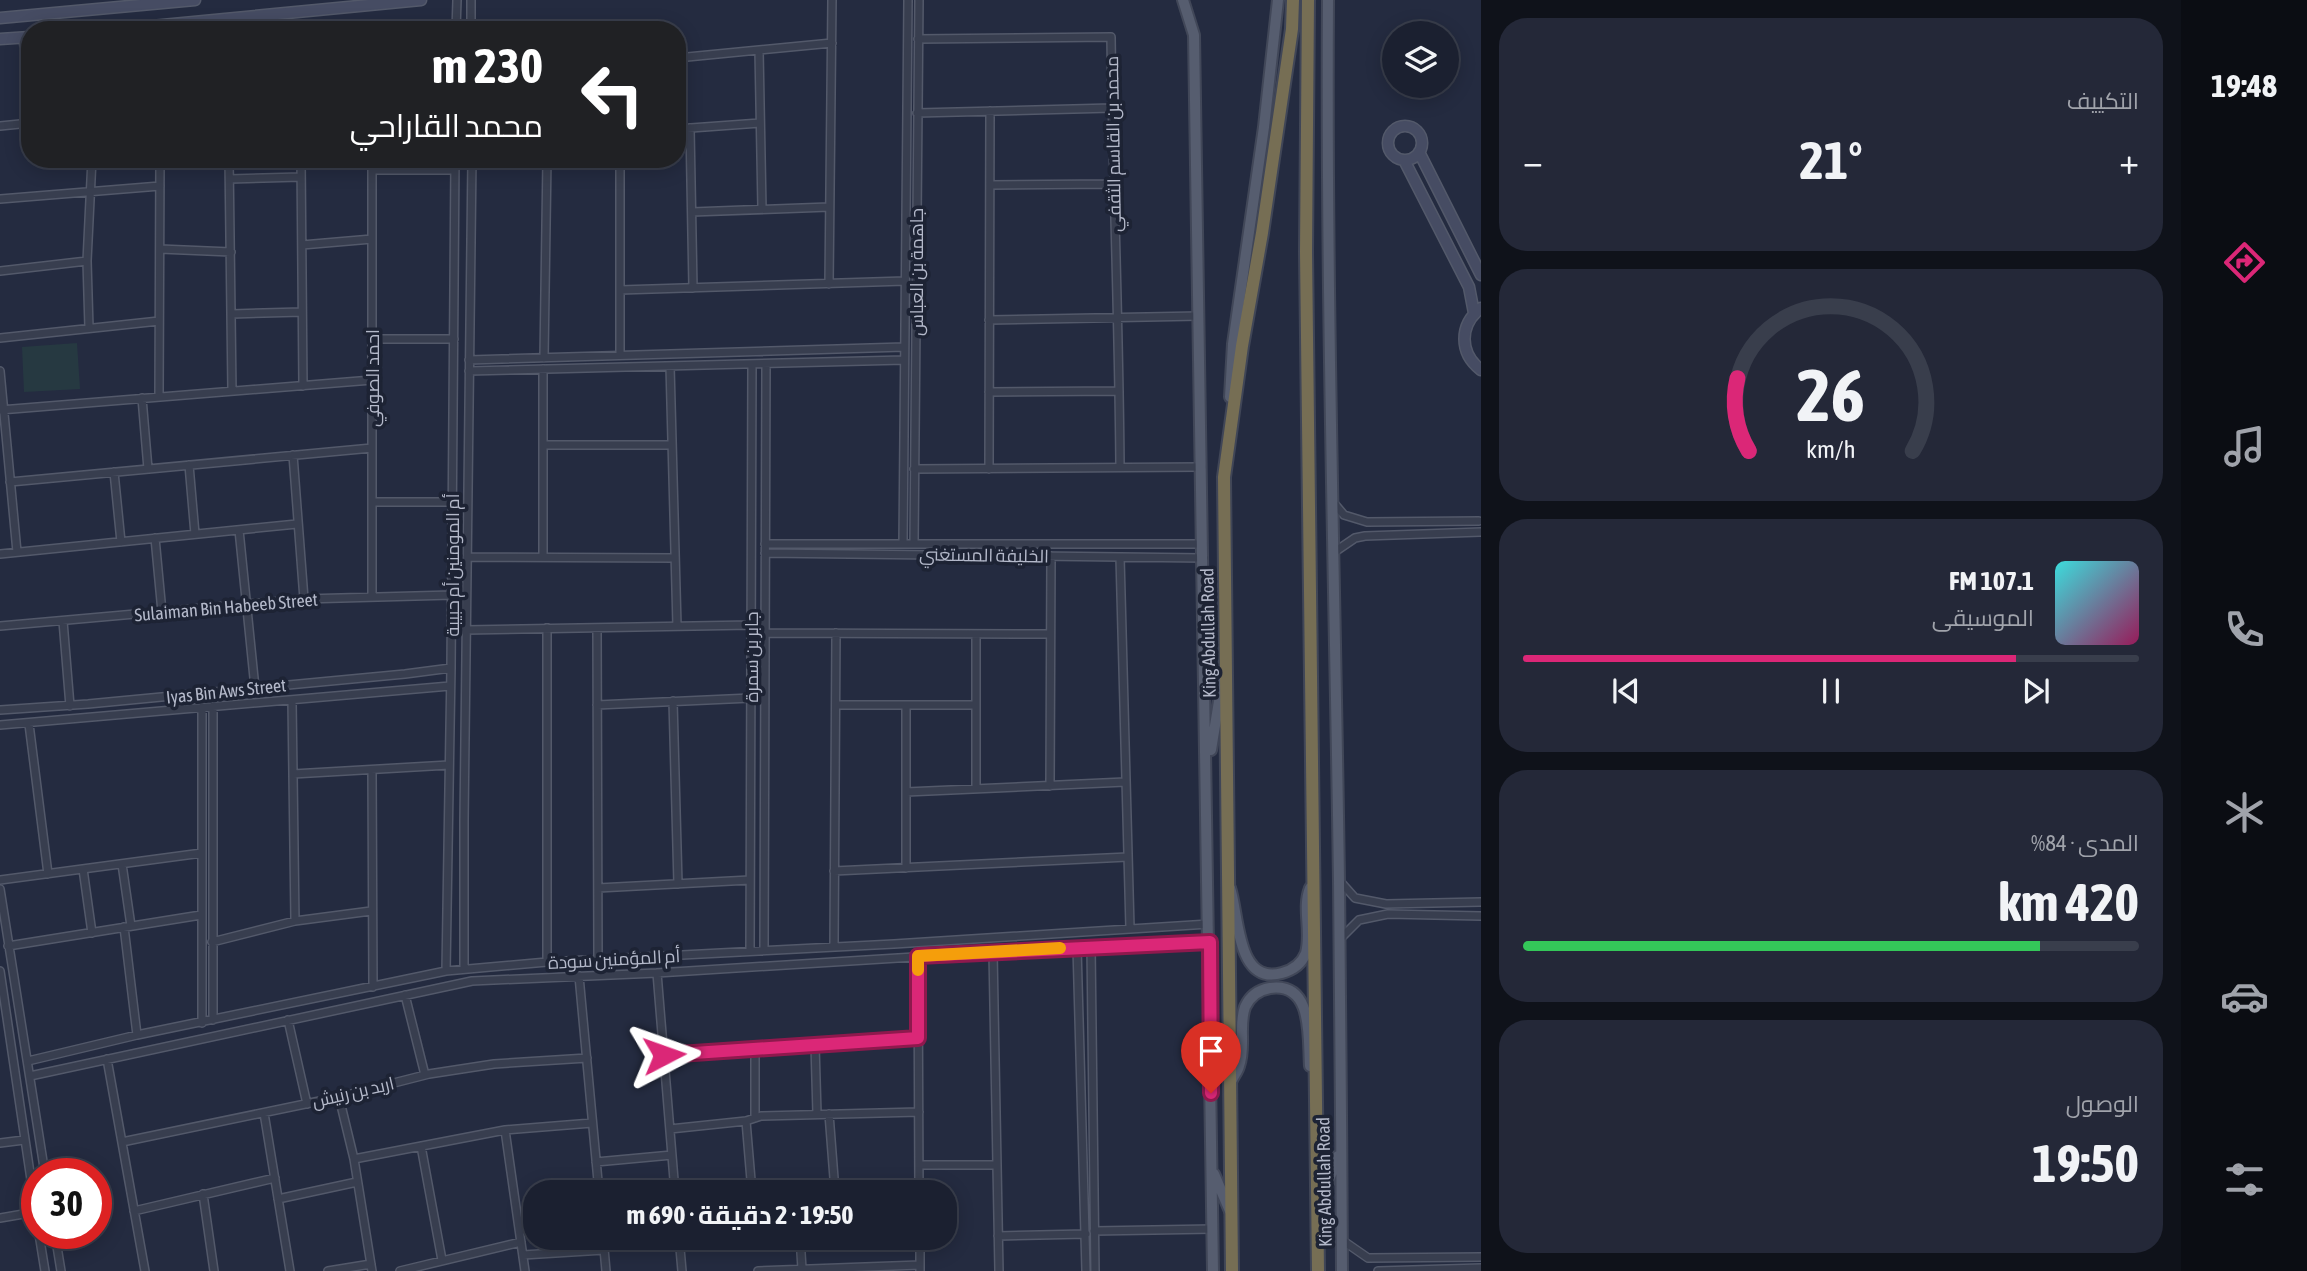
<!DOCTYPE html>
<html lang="ar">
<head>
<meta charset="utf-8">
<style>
	:root { --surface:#1b2030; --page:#242838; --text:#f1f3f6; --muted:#a0a3ab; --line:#393e4c; --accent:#db2777 }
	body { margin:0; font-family:"Asap Condensed",Cairo,sans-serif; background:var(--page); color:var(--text); direction:rtl; height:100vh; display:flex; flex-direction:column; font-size:26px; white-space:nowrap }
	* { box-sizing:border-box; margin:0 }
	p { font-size:23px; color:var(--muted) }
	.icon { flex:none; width:38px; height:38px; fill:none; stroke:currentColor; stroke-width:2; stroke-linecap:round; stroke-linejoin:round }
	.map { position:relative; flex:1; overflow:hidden; direction:ltr }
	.sheet { display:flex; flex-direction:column; gap:18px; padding:18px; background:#0f121a; width:700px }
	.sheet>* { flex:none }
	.banner { position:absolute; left:21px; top:21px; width:665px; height:147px; border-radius:28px; box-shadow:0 4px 18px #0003,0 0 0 2px var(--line); direction:rtl; background:#202124; color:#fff; overflow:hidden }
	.fabs { position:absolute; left:1382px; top:21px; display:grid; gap:14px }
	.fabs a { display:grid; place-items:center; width:77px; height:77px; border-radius:50%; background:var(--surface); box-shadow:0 4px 18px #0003,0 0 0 2px var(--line); font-size:35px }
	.speed { position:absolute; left:21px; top:1158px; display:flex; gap:14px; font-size:35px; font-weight:700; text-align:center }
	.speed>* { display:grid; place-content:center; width:91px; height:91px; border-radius:50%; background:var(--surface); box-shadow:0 4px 18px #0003,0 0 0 2px var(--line); line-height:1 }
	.speed .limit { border:10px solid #d22; background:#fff; color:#111 }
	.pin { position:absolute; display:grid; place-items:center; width:60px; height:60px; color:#fff; margin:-72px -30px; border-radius:50% 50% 50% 0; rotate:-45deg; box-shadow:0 0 7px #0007 }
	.pin .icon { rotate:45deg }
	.me { position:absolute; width:77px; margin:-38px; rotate:86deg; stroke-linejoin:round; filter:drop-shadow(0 0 5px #0008) }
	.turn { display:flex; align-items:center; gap:24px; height:147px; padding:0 28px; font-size:32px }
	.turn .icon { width:91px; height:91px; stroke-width:2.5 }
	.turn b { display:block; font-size:49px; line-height:60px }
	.big { font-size:52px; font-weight:700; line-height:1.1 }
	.sheet .card { flex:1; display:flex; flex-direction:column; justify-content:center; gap:10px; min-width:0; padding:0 24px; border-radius:28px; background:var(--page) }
	.sheet .dial { align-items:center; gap:0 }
	.dial svg { height:182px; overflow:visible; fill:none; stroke:var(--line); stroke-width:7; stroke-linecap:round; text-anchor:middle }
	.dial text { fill:var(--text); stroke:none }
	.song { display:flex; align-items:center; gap:21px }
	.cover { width:84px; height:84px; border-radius:10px; background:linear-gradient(135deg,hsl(180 70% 55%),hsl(330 70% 35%)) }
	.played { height:7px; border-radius:4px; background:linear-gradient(90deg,var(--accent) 80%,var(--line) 80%) }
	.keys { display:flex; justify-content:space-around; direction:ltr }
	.heat { display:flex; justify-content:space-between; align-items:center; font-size:38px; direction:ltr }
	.charge { height:10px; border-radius:5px; background:linear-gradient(90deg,#34c759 84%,var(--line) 0) }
	.trip { position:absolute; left:523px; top:1180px; width:434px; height:70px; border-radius:28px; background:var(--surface); box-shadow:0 4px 18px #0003,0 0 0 2px var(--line); font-weight:700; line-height:70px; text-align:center; direction:rtl }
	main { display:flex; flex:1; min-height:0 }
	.tabs { display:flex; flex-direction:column; width:126px; justify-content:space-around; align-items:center; background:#0b0d13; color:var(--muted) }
	.tabs .icon { width:49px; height:49px }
	.tabs .active { color:var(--accent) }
	.tabs b { font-size:32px; color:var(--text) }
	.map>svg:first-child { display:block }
</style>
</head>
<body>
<main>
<nav class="tabs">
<b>19:48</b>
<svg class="icon active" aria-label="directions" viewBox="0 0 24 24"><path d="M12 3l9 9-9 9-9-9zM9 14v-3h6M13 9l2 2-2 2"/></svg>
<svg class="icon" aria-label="music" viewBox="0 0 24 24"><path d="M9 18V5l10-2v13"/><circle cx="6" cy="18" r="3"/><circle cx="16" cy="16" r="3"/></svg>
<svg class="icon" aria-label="phone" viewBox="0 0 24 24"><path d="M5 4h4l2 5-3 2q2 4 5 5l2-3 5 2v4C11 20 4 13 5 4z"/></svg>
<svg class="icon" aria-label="climate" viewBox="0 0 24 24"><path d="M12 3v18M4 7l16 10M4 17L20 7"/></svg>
<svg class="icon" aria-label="car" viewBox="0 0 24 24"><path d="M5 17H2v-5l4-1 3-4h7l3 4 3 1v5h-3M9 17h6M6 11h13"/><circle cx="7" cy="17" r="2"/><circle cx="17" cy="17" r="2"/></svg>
<svg class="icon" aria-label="filters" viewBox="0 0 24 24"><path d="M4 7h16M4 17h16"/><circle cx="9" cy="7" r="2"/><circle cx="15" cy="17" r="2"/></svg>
</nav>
<section class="sheet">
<div class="card"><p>التكييف</p>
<div class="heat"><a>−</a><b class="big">21°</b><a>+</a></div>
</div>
<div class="card dial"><svg viewBox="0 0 100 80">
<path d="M14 69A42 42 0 1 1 86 69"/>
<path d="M14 69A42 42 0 0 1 9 37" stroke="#db2777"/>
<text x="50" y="56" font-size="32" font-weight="700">26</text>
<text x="50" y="72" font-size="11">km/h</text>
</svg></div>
<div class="card">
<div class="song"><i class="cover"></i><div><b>107.1 FM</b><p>الموسيقى</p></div></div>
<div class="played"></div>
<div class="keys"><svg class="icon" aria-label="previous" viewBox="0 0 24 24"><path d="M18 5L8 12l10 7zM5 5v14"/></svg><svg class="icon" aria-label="pause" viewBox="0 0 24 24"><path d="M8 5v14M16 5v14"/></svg><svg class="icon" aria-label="next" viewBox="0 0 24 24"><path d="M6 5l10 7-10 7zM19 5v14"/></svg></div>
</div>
<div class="card"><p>المدى · 84%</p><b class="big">420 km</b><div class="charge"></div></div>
<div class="card"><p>الوصول</p><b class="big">19:50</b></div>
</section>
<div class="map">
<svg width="1481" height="1271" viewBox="0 0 1481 1271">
	<rect width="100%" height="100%" fill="#242b40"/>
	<path fill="#263941" d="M77,343L80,389L24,392L22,347Z"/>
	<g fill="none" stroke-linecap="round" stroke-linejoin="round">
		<defs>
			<path id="street" d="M471,0V30
				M248,17L249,30
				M456,30L457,0
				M23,37L30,106
				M918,39L1111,37C1113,181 1119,324 1120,467
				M759,50L762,209
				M677,58L832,43
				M917,113L1112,108
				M0,126L30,123
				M690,128L693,288
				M677,129L760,123
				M229,159L232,391
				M301,159L303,386
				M372,159V597
				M372,170H455
				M230,179L301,177
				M990,185L1113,184
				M0,199L160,186
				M692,212L829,207
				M302,245L372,239
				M160,249L231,252
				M0,271L87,261
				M829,284L832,0
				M620,290L905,281
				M232,314L302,312
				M989,320L1199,316
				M89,328L87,261L92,159
				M0,338L159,321
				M372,339H454
				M620,355V159
				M544,358L547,159
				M469,360L904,347
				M670,366L677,626
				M0,371L17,552
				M469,371L904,360
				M989,392L1119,391
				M159,397L160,159
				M142,398L148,469
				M0,410L372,380
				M543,445H672
				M293,455L304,599
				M189,465L195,534
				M914,469L1202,467
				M989,469L990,111
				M114,472L121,542
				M10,482L372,448
				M372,502H452
				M1333,502L1344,515L1367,522L1479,521
				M239,530L255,688
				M155,538L162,612
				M765,544H1203
				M903,544L908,0
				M914,544L919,0
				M765,553L1204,558
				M1333,553L1355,538L1365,536L1481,532
				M0,554L297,524
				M467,557L675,558
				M543,557V369
				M1120,557L1130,928
				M63,621L70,706
				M0,626L304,599L452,595
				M597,628L598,960
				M466,630L751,625
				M765,633L1050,634
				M292,701L295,921
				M673,701L678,884
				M597,705L751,698
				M836,705H976
				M0,710L88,704L405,674L451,668
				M29,724L48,874
				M0,725L450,686
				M372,770L373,987
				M293,774L449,765
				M1050,786L1051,556
				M976,789V634
				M906,792L1125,782
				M122,864L131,926
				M906,868V705
				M83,869L92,933
				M834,871L1128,857
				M0,880L202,853
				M1339,880L1355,898L1386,904L1481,902
				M598,888L750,880
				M0,889L45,1174
				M124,927L137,1035
				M1340,939L1359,920L1388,914L1481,916
				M212,942L295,921L371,911
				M8,946L201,915
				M834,946L836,633
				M1091,946L1095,1271
				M1077,947L1086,1271
				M764,950L766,364
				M750,951L752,364
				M993,952L999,1271
				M918,956L919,1192
				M547,962V628
				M464,969V821L472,159
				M0,971L37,1220
				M446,971L451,668L455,159
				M657,973L675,1192
				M579,976L599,1192
				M405,995L425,1075
				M213,1020V706
				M288,1020L307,1104
				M202,1023V707
				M815,1045L817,1114
				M755,1049V1118
				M664,1055L918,1038
				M107,1059L145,1271
				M28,1061L137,1035L446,971L547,962L894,944L1209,924
				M30,1076L472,981L657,973L1091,946L1210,942
				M339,1097L354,1159L372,1271
				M264,1113L290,1271
				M829,1114L835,1191
				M746,1121L752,1192
				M670,1129L746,1121L761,1116L919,1112
				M505,1130L525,1271
				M122,1142L339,1097L429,1074L494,1064L587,1058
				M0,1143L24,1140
				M421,1146L442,1260
				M354,1159L505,1130L592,1123
				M596,1162L672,1155
				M919,1165H997
				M815,1192L919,1187
				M203,1194L214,1271
				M278,1199L357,1182
				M134,1211L275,1178
				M0,1218L35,1212
				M1094,1231L1213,1229
				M39,1234L45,1271
				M55,1234L61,1271
				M998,1236L1086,1234
				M603,1237L606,1271
				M679,1237L682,1271
				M800,1237L802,1269
				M920,1237V1271
				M1342,1240L1368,1258L1481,1257
				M523,1255L604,1250
				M328,1271L371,1264
				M400,1271L521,1242
				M758,1271L920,1265
				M1378,1271L1481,1268"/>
			<path id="secondary" d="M0,18L195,0
				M110,30L421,0
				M0,39L30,37
				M1388 143a17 17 0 1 1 34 0a17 17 0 1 1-34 0Z
				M1419,152L1481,275
				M1404,160L1469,287L1474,313
				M1481,308C1459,325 1459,353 1481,370"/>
			<path id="primary" d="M1183,0L1194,35L1213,1271
				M1328,0C1326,294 1335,588 1339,881C1341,1011 1341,1141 1342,1271
				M1230,397L1233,344L1264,127L1278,0
				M1211,750L1222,683
				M1230,888C1239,914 1236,986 1282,973C1293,970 1302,963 1306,953C1312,932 1302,908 1310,888
				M1232,1080C1234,1075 1238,1071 1239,1066C1246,1047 1238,1026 1245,1007C1250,996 1258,990 1270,988C1314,982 1308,1038 1310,1066
				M1214,1174L1230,1211
				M1319,1206L1338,1156"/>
			<path id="highway" d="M1308,0L1306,252L1318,1271
				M1232,1271L1224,477L1242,346L1262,233L1292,29L1293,0"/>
		</defs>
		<use href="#street" stroke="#53596a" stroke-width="10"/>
		<use href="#secondary" stroke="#53596a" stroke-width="13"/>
		<use href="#primary" stroke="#414758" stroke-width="14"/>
		<use href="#highway" stroke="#404657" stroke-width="16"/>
		<use href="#street" stroke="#383e4f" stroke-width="7"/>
		<use href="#secondary" stroke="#464c63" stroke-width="10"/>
		<use href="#primary" stroke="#565d6f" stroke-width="10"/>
		<use href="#highway" stroke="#766e54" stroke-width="12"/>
	</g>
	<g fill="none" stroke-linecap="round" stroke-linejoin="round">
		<defs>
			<path id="route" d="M664,1055L918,1038V956L1210,942L1211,1093"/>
		</defs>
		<use href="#route" stroke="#8e194d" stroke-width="18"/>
		<use href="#route" stroke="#db2777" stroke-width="12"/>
		<path stroke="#f59e0b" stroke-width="12" d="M918,970V956L1060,948"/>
	</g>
	<g text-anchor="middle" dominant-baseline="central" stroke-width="7" stroke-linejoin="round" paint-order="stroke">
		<g font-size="18" fill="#b4b9ca" stroke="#1d2334">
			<text transform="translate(1113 144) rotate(-91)">محمد بن القاسم الثقفي</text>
			<text transform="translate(916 272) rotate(-90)">جاهمة بن العباس</text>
			<text transform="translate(372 378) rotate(-90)">احمد الصوفي</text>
			<text transform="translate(984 555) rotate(1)">الخليفة المستغني</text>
			<text transform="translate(452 565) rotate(-90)">أم المومنين أم حبيبة</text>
			<text transform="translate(226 607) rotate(-5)">Sulaiman Bin Habeeb Street</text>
			<text transform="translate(1208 633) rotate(-91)">King Abdullah Road</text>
			<text transform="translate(751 657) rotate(-90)">جابر بن سمرة</text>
			<text transform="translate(226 691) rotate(-6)">Iyas Bin Aws Street</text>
			<text transform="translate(614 959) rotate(-3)">أم المؤمنين سودة</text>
			<text transform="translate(353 1092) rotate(-13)">اربد بن رنيش</text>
			<text transform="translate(1324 1182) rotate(-91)">King Abdullah Road</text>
		</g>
	</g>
</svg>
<div class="fabs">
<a><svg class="icon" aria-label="layers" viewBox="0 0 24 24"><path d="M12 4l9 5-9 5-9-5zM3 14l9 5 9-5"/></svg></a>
</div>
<div class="speed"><div class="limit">30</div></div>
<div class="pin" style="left:1211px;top:1093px;background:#d93025"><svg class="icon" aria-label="arrive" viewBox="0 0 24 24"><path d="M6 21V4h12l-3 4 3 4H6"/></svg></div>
<svg class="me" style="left:664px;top:1055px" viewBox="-20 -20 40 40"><path d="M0-17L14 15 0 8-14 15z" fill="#db2777" stroke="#fff" stroke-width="4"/></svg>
<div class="trip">19:50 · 2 دقيقة · 690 m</div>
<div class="banner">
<div class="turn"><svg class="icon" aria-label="left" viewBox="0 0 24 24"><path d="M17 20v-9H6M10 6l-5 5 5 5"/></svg><div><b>230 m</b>محمد القاراحي</div></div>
</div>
</div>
</main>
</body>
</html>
